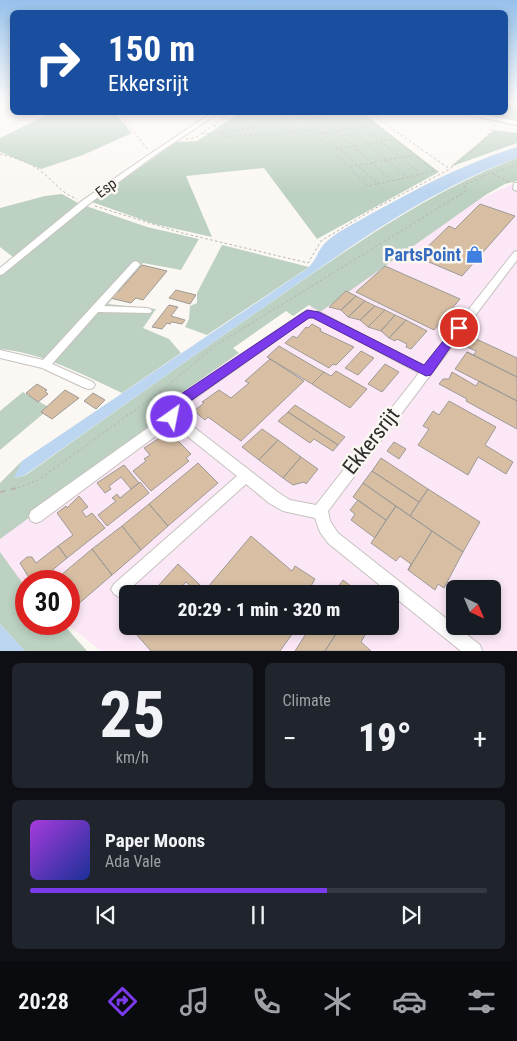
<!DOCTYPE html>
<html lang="en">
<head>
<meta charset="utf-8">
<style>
	:root { --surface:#171b24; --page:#20242c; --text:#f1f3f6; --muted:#9ea1a6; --line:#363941; --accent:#7c3aed }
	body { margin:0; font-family:"Roboto Condensed",sans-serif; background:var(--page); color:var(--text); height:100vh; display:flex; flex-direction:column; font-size:19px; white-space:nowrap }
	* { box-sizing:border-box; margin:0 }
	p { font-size:16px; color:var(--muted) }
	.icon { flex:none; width:28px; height:28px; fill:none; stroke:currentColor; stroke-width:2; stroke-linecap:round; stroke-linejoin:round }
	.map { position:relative; height:651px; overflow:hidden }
	.sheet { display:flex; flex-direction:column; gap:12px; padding:12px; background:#0d0f14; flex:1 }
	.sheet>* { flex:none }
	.banner { position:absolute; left:10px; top:10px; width:498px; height:105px; border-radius:8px; box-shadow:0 2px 8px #0003; background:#1a4fa0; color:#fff; overflow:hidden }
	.needle { width:32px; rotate:136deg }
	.tools { position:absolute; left:446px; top:580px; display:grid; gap:10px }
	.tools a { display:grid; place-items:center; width:55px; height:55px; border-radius:8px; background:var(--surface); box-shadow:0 2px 8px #0003; font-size:25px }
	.speed { position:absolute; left:15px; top:570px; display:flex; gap:10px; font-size:25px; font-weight:700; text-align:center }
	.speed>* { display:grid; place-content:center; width:65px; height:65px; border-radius:50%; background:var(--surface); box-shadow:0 2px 8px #0003; line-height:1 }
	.speed .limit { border:8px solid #d22; background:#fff; color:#111 }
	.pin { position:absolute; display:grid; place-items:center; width:42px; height:42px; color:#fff; margin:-21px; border:2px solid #fff; border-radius:50%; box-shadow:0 1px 5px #0007 }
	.me { position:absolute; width:55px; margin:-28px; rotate:33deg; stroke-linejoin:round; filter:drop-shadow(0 0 4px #0008) }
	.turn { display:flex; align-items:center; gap:18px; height:105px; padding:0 15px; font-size:22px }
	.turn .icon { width:65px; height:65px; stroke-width:2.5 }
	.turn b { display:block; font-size:35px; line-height:42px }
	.big { font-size:38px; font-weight:800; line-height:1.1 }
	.sheet .tile { flex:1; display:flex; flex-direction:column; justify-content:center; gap:8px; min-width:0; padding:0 18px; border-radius:8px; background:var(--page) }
	.sheet .dial { align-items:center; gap:0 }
	.dial b { font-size:65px; line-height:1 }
	.song { display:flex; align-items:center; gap:15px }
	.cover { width:60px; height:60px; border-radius:8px; background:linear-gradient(135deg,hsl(280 70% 55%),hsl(230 70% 35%)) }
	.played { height:5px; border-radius:2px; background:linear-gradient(90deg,var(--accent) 65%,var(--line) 65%) }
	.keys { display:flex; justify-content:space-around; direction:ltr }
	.heat { display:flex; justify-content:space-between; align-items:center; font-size:28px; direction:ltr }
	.sheet .tiles { flex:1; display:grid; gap:12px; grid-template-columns:1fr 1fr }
	.tile:last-child { grid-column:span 2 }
	.trip { position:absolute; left:119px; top:585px; width:280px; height:50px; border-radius:8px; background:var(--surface); box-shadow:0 2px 8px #0003; font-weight:800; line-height:50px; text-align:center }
	.tabs { display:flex; height:80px; justify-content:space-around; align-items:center; background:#090b0e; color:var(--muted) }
	.tabs .icon { width:35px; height:35px }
	.tabs .on { color:var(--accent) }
	.tabs b { font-size:22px; color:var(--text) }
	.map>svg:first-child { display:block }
</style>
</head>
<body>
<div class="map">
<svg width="517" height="651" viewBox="0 0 517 651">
	<rect width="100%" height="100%" fill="#fbf7f3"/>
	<path fill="#fbe7f6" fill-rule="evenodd" d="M517,182V651H101L67,624L69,581H26V590L0,569V536L213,371L471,203ZM455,589H492V626H455ZM128,594H390V626H128Z"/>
	<path fill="#bcd1c1" d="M505,102H517V121L464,113L505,112Z
		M53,112L115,113L132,133L83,155L41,169L0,152V138Z
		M221,113H363L439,172L317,239L264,168L186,176L212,237L154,224L92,202L176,142L197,141L237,115L219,114Z
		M494,130L517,133V143L450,167Z
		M517,158V181L505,184L487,194L320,312L309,305L293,316L286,311L233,348L239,353L157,410L163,420L0,539V483L22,461L15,478L26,475C108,416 190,358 273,301C351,247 428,192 517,158Z
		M62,194L78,203L13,257L0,247V208L45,196Z
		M86,206L147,227L199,239L181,270L143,263L108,304L156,309L143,328L169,339L181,353L122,393C83,375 43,353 0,349V275L13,262Z
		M222,245L309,267L207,335L185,327L189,319L190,306L197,303V293Z
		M23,392L50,408L0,450V411Z
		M0,552L26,588V624H63L87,651H25L0,624Z"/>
	<path fill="#bcd5f0" d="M517,147V158C425,191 346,250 267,305C186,361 106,418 25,475L14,478L22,461L35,452L308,268C316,261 318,250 325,243C337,231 356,223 371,214C418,188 465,163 517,147Z
		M0,624L25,651H0Z"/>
	<path fill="#d8bfa4" stroke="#9d9a96" d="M480,204L515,216L462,276L417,257L449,226L455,229Z
		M142,265L167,271L143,300L136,298L131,303L110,298L116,291L118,292Z
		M385,266L460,299L434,330L356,292Z
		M176,290L196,295L190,304L169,298Z
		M346,291L356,296L341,310L329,307Z
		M356,296L365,301L348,317L341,310Z
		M365,301L375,306L360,320L348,317Z
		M169,305L178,307L171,316L185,320L182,324L172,322L170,324L167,323L162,329L152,327Z
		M375,306L385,310L368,327L360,320Z
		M385,310L395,315L381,331L368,327Z
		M395,315L406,320L389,338L381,331Z
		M406,320L427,331L411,349L406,347L407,344L397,339L395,341L389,338Z
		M312,324L321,329L320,331L354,347L336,365L333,364L329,368L285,343L293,336L297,338L306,327L308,328Z
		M472,337L517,358V377L467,352L474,355L476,351L465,346Z
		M279,346L318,369L324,372L312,384L267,357Z
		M361,351L374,358L358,375L345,368Z
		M467,352L517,377V401L455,369Z
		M270,359L304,381L241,441L208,417L205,420L194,411L204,403L202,402L219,390L231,398L249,383L245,381Z
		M385,364L399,372L382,392L368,384Z
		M336,371L367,389L350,408L312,384L324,372L331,376Z
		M452,372L476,386L479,381L517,401V429L466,401L467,399L439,384L443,379H449Z
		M37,384L47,390L45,391L48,394L38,402L26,393Z
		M65,390L79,398L52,419L41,412Z
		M93,393L105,400L96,409L84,401Z
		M449,401L496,427L485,445L513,462L506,474L478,457L468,475L418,445L429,429L423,426L433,411L439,415Z
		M295,405L345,437L338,445L288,412Z
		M288,412L338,445L333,451L314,439L310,443L278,421Z
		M262,429L278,440L259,460L242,447Z
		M169,432L191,454L186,458L189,461L151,491L133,471L146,461L144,459L150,455L144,448Z
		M278,440L301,457L283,478L259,460Z
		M394,442L406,449L399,459L387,451Z
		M301,457L318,469L306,484L304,482L293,485L283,478Z
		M381,458L428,489L419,502L372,471Z
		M198,463L218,483L168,526L149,504Z
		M124,465L139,483L131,489L121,477L109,486L111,489L105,493L97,483Z
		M372,471L419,502L410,516L363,483Z
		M140,482L149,493L107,526L98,515L116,501L112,498L117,494L120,498Z
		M363,483L396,506L386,520L353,497Z
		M428,489L480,522L463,552L410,516Z
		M79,496L88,507L82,511L86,517L92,513L105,528L67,558L58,546L73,535L57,513L66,506L67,508Z
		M358,500L386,520L375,538L351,520L355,514L350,510Z
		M149,504L168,526L141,550L122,526Z
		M396,506L432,531L408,570L411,564L400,556L396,561L371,543Z
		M122,526L141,550L112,575L92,549Z
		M432,531L463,552L444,588L438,584L435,590L408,570Z
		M251,536L292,571L295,566L315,579L311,586L319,594H202Z
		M58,546L67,558L39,581H31L20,563L27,557H32L36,563Z
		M92,549L112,575L69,612V581H54Z
		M178,564L200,585L195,590L186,582L175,594H166L158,586Z
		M343,580L361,594H333Z
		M151,585L160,594H144Z
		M129,626H298L280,651H151Z
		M311,626H341L325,651H295Z
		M341,626H370L361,642L371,651H325Z"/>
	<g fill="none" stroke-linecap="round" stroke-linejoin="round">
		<defs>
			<path id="minor" d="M213,112H220L154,156L89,204L3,274L0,275V268L83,200L150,154Z
				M454,112H468L517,121V125Z
				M514,183H517V191L513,189Z
				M517,251V260L328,511L330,521L338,533L480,645L482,651H461L328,543L320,532L315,518L283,511L269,503L246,484L124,594L119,597L114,594L111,589L114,584L237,476L172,424L41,521L36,523L31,521L29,516L31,511L166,415L165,409L167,406L304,312H319L424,366L514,252ZM309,317H314L419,373L316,505L290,500L279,493L178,415L177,411Z
				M136,261L140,264L139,266L104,306L147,308L150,309L152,311L150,313L98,312L52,364L93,382L95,385L93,388L89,389L85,388L42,368L0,358V350L43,360L133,262Z"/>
		</defs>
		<use href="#minor" stroke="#c6c2bf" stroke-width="2"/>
		<path stroke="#b7b3b1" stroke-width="1" stroke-dasharray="2.5 2.5" stroke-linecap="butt" d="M118,112L149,151
			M278,112L297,132L311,130L331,150
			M299,112L322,133L316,134
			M315,112L391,180
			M330,112L407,177
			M368,112L450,169
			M345,113L420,173
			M258,114L273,112
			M238,116L252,134
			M223,118L229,119L234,115L257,114L275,134L297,132
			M214,126L243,123
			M202,133L210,134L348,112
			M222,133L224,137L275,134
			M322,133L378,184L435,171L360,112
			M322,133L375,125
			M186,139L195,138L223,118
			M0,154C15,158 31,162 43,173C56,183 61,193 77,199
			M350,167L414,155
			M492,173L517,165
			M377,184L368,186L331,150L394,139
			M95,206L182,233L308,263L321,241L372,210L450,169L482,143L496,124
			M160,392L216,345L466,191L464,185L491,173L509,182
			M18,488L38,480L160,392L168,400"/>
		<path stroke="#b7b3b1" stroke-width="2" stroke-dasharray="5.5 5.5" stroke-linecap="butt" d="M0,492L21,487"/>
		<use href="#minor" fill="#fff" fill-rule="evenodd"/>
	</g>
	<linearGradient id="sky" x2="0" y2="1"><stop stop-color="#96c1eb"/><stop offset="0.53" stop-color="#fdfbfa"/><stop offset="1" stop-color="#fdfbfa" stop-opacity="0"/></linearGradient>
	<rect width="517" height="193" fill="url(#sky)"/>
	<path fill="#7c3aed" stroke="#51269a" d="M307,310L319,312L424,365L455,326H463L464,328L431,375L426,376L313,318H309L179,409L177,421L172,423L167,421L165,409L169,402Z"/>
	<defs>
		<symbol id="shop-bare" viewBox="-9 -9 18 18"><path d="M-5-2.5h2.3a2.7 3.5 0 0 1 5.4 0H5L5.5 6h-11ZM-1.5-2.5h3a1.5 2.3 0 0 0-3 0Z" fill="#3f7fe0" stroke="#fbf7f3" stroke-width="2.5" paint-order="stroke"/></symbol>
	</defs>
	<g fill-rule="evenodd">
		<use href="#shop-bare" x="462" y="242" width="25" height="25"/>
	</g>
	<g text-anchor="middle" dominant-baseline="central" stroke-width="5" stroke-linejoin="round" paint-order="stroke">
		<g font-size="15" fill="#2f2d2c" stroke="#fbf7f3">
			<text transform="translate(106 188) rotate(-36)">Esp</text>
		</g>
		<g font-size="18" font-weight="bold" fill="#366cbe" stroke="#fbf7f3" text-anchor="end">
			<text x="461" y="254">PartsPoint</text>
		</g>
		<g font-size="21" fill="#2f2d2c" stroke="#fbf7f3">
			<text transform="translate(371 441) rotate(-52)">Ekkersrijt</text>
		</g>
	</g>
</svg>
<div class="tools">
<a><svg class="needle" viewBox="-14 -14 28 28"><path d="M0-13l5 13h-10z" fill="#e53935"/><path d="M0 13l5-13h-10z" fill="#9ea1a6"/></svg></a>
</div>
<div class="speed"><div class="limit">30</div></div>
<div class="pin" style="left:459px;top:328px;background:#d93025"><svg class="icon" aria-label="arrive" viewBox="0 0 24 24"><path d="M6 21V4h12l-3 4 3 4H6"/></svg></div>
<svg class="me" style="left:172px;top:417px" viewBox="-20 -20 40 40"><circle r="17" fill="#7c3aed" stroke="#fff" stroke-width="3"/><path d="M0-11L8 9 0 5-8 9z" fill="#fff"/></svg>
<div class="trip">20:29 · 1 min · 320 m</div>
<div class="banner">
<div class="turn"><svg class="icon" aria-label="right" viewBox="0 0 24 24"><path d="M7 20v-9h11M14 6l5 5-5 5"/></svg><div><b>150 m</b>Ekkersrijt</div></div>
</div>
</div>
<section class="sheet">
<div class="tiles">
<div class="tile dial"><b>25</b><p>km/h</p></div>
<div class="tile"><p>Climate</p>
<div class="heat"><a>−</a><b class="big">19°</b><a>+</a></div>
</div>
<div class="tile">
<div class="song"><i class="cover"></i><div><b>Paper Moons</b><p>Ada Vale</p></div></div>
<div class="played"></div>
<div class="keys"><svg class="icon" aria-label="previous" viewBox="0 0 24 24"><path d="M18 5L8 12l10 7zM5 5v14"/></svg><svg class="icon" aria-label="pause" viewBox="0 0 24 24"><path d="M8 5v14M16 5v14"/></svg><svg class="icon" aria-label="next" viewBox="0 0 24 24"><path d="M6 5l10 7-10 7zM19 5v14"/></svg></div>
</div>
</div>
</section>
<nav class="tabs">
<b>20:28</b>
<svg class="icon on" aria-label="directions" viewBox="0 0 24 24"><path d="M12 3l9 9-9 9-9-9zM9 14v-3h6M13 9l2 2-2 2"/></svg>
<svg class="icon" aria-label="music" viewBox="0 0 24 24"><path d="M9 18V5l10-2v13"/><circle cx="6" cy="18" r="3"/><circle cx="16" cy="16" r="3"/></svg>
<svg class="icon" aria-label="phone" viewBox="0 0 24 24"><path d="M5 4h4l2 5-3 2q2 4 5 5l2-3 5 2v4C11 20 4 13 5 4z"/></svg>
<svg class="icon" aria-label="climate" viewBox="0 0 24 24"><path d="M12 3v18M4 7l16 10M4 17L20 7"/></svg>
<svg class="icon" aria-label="car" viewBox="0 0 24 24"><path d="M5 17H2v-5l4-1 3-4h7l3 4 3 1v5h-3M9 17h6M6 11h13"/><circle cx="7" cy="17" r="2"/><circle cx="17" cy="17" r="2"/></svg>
<svg class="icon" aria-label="filters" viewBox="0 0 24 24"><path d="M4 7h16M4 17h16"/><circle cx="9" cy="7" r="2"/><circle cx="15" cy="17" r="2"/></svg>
</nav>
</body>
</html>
